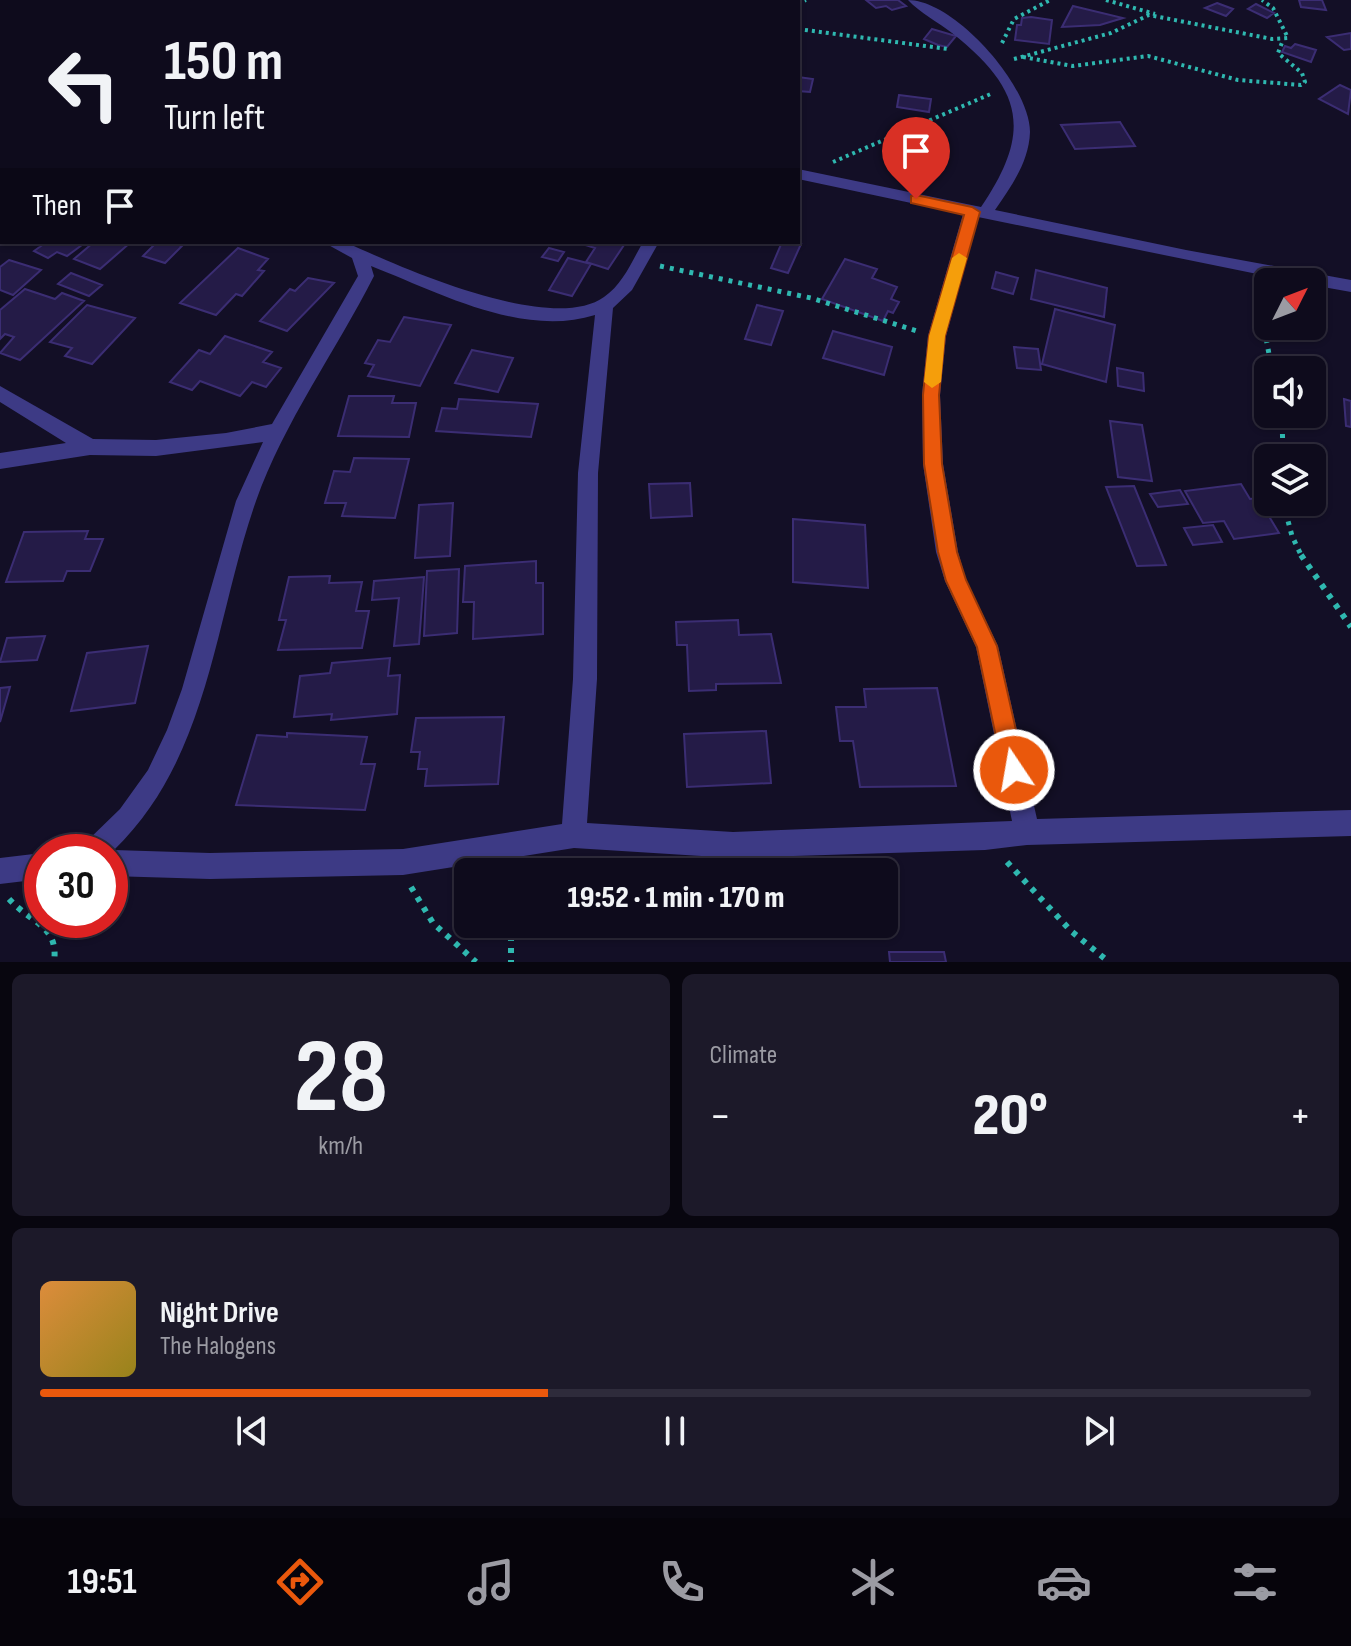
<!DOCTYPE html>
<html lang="en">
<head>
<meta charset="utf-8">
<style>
	:root { --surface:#0e0b1c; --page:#1c1929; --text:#f1f3f6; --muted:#9b9ba3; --line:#2e2b3b; --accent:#ea580c }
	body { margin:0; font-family:"Sofia Sans Condensed",sans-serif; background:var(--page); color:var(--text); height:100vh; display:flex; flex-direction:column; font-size:30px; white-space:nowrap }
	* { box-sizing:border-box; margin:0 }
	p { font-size:26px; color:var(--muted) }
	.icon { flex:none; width:44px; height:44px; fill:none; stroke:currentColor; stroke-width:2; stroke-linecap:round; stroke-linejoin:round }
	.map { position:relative; height:962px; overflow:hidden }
	.panel { display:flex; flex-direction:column; gap:12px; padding:12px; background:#08060f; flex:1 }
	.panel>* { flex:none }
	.top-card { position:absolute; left:0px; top:0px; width:800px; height:244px; box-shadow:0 2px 6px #0004,0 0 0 2px var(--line); background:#0e0b1c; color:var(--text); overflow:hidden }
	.needle { width:52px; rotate:48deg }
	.fabs { position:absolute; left:1254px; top:268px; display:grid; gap:16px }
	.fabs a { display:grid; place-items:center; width:72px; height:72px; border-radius:12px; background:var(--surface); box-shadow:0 2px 6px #0004,0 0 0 2px var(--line); font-size:40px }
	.speed { position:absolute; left:24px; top:834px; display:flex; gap:16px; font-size:40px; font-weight:700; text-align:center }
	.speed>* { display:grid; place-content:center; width:104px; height:104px; border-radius:50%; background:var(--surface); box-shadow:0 2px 6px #0004,0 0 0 2px var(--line); line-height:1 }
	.speed .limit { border:12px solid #d22; background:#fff; color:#111 }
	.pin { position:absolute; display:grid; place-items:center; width:68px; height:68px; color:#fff; margin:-82px -34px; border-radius:50% 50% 50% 0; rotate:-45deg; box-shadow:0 0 8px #0007 }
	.pin .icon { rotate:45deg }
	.me { position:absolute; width:88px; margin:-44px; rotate:348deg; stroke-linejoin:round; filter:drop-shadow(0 0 6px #0008) }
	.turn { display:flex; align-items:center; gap:28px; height:168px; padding:0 32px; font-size:36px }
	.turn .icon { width:104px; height:104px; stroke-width:2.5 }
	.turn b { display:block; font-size:56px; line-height:68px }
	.then { display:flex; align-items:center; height:76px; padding:0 32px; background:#0003; gap:16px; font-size:30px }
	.big { font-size:60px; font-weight:800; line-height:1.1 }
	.panel .tile { flex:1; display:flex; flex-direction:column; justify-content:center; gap:12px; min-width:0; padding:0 28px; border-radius:12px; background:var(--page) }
	.panel .dial { align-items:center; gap:0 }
	.dial b { font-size:104px; line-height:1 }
	.song { display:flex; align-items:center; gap:24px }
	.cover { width:96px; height:96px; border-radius:12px; background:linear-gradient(135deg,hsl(30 70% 55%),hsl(50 70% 35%)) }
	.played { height:8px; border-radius:4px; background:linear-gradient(90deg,var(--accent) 40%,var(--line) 40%) }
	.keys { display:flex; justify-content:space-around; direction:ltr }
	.heat { display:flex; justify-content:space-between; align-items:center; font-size:44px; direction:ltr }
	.panel .tiles { flex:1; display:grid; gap:12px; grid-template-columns:1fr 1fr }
	.tile:last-child { grid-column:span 2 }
	.trip { position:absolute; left:454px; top:858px; width:444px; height:80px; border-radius:12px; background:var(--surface); box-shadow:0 2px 6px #0004,0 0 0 2px var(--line); font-weight:800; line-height:80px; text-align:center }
	.tab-bar { display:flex; height:128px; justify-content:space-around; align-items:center; background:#06040b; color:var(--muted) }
	.tab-bar .icon { width:56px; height:56px }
	.tab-bar .selected { color:var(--accent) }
	.tab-bar b { font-size:36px; color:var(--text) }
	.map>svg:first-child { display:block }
</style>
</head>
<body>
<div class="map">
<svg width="1351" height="962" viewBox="0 0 1351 962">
	<rect width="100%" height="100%" fill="#130f26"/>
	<path fill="#241b47" stroke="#3b2d73" stroke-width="2" d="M866,0H898L906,6L892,10L886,6L876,8Z
		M1299,0H1322L1326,10L1301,7Z
		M1217,3L1233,9L1226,16L1205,8Z
		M1256,4L1274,13L1267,18L1248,9Z
		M1073,6L1123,18L1100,25L1062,27Z
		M1031,17L1052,20L1049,44L1015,40L1017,25H1021L1022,18Z
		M932,29L956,36L947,47L938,45L924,39Z
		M1351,33V49L1344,50L1327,37Z
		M1295,44L1316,50L1311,62L1282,52L1285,46L1291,48Z
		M798,77L813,79L810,92L798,91Z
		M1340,85L1351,90L1348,114L1319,99Z
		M899,95L931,99L929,112L897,107Z
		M1120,122L1135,146L1075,149L1061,125Z
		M32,242H86L67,256L57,252L48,258L34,251L41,246Z
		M94,242H131L100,269L74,259Z
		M157,242H169L182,246L165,263L143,256Z
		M576,242H626L608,269L586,262L595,248Z
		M782,242L801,244L788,273L771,268Z
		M238,248L268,259L258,270L264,271L242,296L236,294L216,315L180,303Z
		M549,248L564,252L558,261L542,257Z
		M568,258L591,264L572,296L549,290Z
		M845,259L877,269L872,278L897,287L891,299L899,302L893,313L888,311L883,321L822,299Z
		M9,260L41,270L13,295L0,290V267Z
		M1036,270L1107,288L1104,317L1031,299Z
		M996,272L1018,278L1013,294L992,288Z
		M71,273L102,285L89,296L58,284Z
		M308,278L334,283L287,331L260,321L290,289L295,291Z
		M25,289L55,299L62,293L84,301L20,360L0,353L14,337L5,334L0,339V310Z
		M87,305L135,318L92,364L65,356L72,348L50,342Z
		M757,305L783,311L771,345L745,339Z
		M1055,309L1115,325L1106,382L1042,364Z
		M404,317L451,325L420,386L368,376L374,365L365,363L378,340L390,342Z
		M833,331L892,347L884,375L823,358Z
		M225,336L272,352L263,362L281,368L266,387L252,382L240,396L200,381L192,390L170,382L199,350L210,354Z
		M1014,347L1038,349L1041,370L1017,368Z
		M472,350L513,358L498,392L455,383Z
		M1117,368L1143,373L1144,391L1118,386Z
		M349,396H394L392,403H416L409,437L338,436Z
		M459,399L538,404L531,437L436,431L442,408L457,409Z
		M1344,399L1351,401V427L1346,426Z
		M1110,421L1142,425L1152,481L1118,477Z
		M354,458L409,459L395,518L342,516L346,503H325L334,471L350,472Z
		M690,483L692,516L651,518L649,484Z
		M1241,484L1250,499L1258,498L1279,533L1234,539L1224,521L1203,523L1185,491Z
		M1134,486L1166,565L1137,566L1106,487Z
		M1180,490L1188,504L1158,507L1150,494Z
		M453,503L450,556L415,558L419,505Z
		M793,519L865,525L868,588L793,582Z
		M1213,525L1222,542L1193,545L1184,528Z
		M88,531L85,539H103L90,571H67L63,581L6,582L24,532Z
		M536,561V583H543V634L473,639L474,602H463L465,566Z
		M459,569L457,633L424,636L427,571Z
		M330,576L329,583L362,582L356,611H369L362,648L278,650L286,620H279L289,577Z
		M424,577L419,644L394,646L399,598L372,600L374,581Z
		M738,620L739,635L771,634L781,683L716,684V690L689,691L687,645H677L676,622Z
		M45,636L37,660L0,662L7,638Z
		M148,646L135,703L71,711L87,653Z
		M390,658L388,676L400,675L397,714L331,720L332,714L294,717L300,676L330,673L332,663Z
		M10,687L0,722V688Z
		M937,688L956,786L860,787L853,741H840L836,707H866L864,689Z
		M504,717L498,784L425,786L427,769H418L420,752H411L416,718Z
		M766,731L771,783L687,787L684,734Z
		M287,733L367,737L361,764H375L365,810L236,805L257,735L287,737Z
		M889,952H944L946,962H890Z"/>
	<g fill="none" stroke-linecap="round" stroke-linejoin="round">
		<path stroke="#2fb8b0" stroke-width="4" stroke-dasharray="3 4" stroke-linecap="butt" d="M478,0L481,2
			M1106,0L1155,14
			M404,2L409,0
			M611,2L663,0
			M798,3L806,0
			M798,29L948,49
			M1002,43L1014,19L1050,0
			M1023,57L1073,66L1148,56L1238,80L1301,85L1305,82L1302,73L1278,53L1283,40
			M1014,59L1111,33L1149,15L1272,39L1288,38L1273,8L1262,0
			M833,162L993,93"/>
		<path stroke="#2fb8b0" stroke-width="5" stroke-dasharray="4 6" stroke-linecap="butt" d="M660,266L811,298L917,331
			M1257,290L1272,370
			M1282,414L1283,458
			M1283,502L1292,536L1302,557"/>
		<path stroke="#2fb8b0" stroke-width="6" stroke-dasharray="5 7" stroke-linecap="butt" d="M1301,555L1351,627
			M1007,862L1071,931L1109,962
			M411,887L433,923L476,962
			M9,899C32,924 59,926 54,962
			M511,924V962"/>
		<path fill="#3d3a85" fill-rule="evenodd" d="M221,0H235L236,2H222Z
			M908,0C954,0 1030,85 1030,132C1029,162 1011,187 995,210L1186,250L1351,280V292L1312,285V282H1296L978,217L946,336L940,395L943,464L958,552L966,580L998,646L1037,819L1351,810V836L1027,845L985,850L733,858L574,848L403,875L210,879L110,876V852H81L85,843L120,809L148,770L167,730L182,689L236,501L263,442L156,456L90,455L0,469V453L66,443L0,402V386L93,439L156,440L226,433L272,424L358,276L352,258L323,242H345C400,267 551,335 604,297C623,284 632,261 643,242H659L632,290L613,308L598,473L597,679L587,823L733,832L1012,821L976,647L945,581L936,552L923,464L922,395L928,336L963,214L798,179V169L981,207C1032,132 1024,90 952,33C938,22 920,13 908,0ZM371,266C438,292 522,338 595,315L578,473L573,679L562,824L403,849L210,853L114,850C210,757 214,621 256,501C284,422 336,351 374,276Z
			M0,67H2L0,76Z
			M0,110H2V120H0Z
			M42,853V879L0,884V858Z"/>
	</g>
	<path fill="#ea580c" stroke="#983908" stroke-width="2" d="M916,195L972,207L980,212L945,336L939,395L942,464L957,552L966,580L997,646L1025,770L1022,778L1014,781L1006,778L1003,770L977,647L946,581L938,552L924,464L923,395L929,336L964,215L911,203V196Z"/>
	<path fill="#f59e0b" d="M959,253L967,258L945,336L941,382L932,388L924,382L929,336L952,258Z"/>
</svg>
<div class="fabs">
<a><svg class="needle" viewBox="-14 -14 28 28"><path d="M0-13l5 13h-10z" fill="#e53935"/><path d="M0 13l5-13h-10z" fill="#9b9ba3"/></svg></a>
<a><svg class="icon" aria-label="sound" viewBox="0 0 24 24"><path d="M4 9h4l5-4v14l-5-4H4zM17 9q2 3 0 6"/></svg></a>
<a><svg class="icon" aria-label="layers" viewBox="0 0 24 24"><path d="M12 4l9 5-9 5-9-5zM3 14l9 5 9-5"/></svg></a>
</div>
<div class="speed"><div class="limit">30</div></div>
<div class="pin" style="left:916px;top:199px;background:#d93025"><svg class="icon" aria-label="arrive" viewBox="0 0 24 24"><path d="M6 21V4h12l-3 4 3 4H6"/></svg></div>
<svg class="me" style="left:1014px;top:770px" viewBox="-20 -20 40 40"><circle r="17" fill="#ea580c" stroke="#fff" stroke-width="3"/><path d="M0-11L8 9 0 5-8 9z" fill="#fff"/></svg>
<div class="trip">19:52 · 1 min · 170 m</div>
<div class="top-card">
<div class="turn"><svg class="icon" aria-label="left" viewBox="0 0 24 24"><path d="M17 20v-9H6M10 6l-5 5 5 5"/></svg><div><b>150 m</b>Turn left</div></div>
<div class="then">Then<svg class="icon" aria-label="arrive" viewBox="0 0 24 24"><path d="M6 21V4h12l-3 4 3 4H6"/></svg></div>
</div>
</div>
<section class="panel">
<div class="tiles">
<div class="tile dial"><b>28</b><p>km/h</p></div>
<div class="tile"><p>Climate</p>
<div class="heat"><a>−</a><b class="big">20°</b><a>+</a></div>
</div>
<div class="tile">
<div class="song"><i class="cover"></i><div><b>Night Drive</b><p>The Halogens</p></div></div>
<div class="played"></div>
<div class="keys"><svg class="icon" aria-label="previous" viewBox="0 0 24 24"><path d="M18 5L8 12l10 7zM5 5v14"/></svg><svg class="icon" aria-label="pause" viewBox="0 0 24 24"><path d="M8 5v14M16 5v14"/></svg><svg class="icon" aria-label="next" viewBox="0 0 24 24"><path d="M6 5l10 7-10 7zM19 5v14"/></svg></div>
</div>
</div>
</section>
<nav class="tab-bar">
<b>19:51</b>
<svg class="icon selected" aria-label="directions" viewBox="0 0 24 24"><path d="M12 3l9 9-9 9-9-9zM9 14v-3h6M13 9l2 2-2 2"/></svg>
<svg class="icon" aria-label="music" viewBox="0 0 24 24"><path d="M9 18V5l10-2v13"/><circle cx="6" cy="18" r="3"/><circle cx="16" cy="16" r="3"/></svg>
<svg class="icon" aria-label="phone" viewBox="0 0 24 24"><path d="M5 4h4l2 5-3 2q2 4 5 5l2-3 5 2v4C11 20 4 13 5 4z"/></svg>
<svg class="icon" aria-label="climate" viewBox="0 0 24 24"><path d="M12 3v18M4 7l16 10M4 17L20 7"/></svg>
<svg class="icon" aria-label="car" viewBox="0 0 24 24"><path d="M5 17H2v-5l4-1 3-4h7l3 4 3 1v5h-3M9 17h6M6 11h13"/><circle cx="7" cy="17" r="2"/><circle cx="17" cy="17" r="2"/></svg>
<svg class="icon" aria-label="filters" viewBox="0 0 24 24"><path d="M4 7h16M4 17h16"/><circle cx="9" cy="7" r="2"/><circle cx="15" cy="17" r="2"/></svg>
</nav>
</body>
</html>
